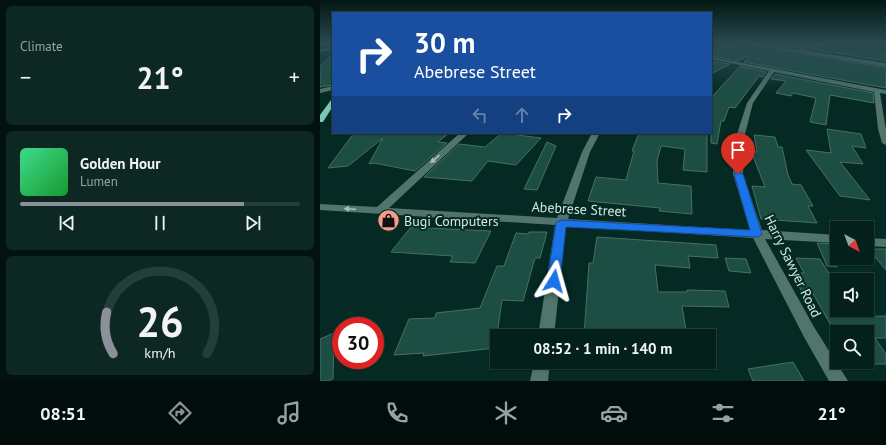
<!DOCTYPE html>
<html lang="en">
<head>
<meta charset="utf-8">
<style>
	:root { --surface:#03201a; --page:#0d2823; --text:#f1f3f6; --muted:#97a3a2; --line:#243e39; --accent:#8c9099 }
	body { margin:0; font-family:"PT Sans",sans-serif; background:var(--page); color:var(--text); height:100vh; display:flex; flex-direction:column; font-size:15px; white-space:nowrap }
	* { box-sizing:border-box; margin:0 }
	p { font-size:13px; color:var(--muted) }
	.icon { flex:none; width:22px; height:22px; fill:none; stroke:currentColor; stroke-width:2; stroke-linecap:round; stroke-linejoin:round }
	.map { position:relative; flex:1; overflow:hidden }
	.details { display:flex; flex-direction:column; gap:6px; padding:6px; background:#02120e; width:320px }
	.details>* { flex:none }
	.top-card { position:absolute; left:12px; top:12px; width:380px; height:122px; border-radius:0px; box-shadow:0 1px 3px #0004,0 0 0 1px var(--line); background:#1a4fa0; color:#fff; overflow:hidden }
	.needle { width:26px; rotate:139deg }
	.controls { position:absolute; left:510px; top:221px; display:grid; gap:8px }
	.controls a { display:grid; place-items:center; width:44px; height:44px; border-radius:0px; background:var(--surface); box-shadow:0 1px 3px #0004,0 0 0 1px var(--line); font-size:20px }
	.speed { position:absolute; left:12px; top:317px; display:flex; gap:8px; font-size:20px; font-weight:700; text-align:center }
	.speed>* { display:grid; place-content:center; width:52px; height:52px; border-radius:50%; background:var(--surface); box-shadow:0 1px 3px #0004,0 0 0 1px var(--line); line-height:1 }
	.speed .limit { border:6px solid #d22; background:#fff; color:#111 }
	.pin { position:absolute; display:grid; place-items:center; width:34px; height:34px; color:#fff; margin:-41px -17px; border-radius:50% 50% 50% 0; rotate:-45deg; box-shadow:0 0 4px #0007 }
	.pin .icon { rotate:45deg }
	.me { position:absolute; width:44px; margin:-22px; rotate:8deg; stroke-linejoin:round; filter:drop-shadow(0 0 3px #0008) }
	.turn { display:flex; align-items:center; gap:14px; height:84px; padding:0 16px; font-size:18px }
	.turn .icon { width:52px; height:52px; stroke-width:2.5 }
	.turn b { display:block; font-size:28px; line-height:34px }
	.lanes { display:flex; align-items:center; height:38px; padding:0 16px; background:#0003; justify-content:center; gap:20px; direction:ltr }
	.lanes .off { opacity:.35 }
	.big { font-size:30px; font-weight:800; line-height:1.1 }
	.details .widget { flex:1; display:flex; flex-direction:column; justify-content:center; gap:6px; min-width:0; padding:0 14px; border-radius:6px; background:var(--page) }
	.details .dial { align-items:center; gap:0 }
	.dial svg { height:104px; overflow:visible; fill:none; stroke:var(--line); stroke-width:7; stroke-linecap:round; text-anchor:middle }
	.dial text { fill:var(--text); stroke:none }
	.song { display:flex; align-items:center; gap:12px }
	.cover { width:48px; height:48px; border-radius:6px; background:linear-gradient(135deg,hsl(150 70% 55%),hsl(130 70% 35%)) }
	.played { height:4px; border-radius:2px; background:linear-gradient(90deg,var(--accent) 80%,var(--line) 80%) }
	.keys { display:flex; justify-content:space-around; direction:ltr }
	.heat { display:flex; justify-content:space-between; align-items:center; font-size:22px; direction:ltr }
	.trip { position:absolute; left:170px; top:329px; width:226px; height:40px; border-radius:0px; background:var(--surface); box-shadow:0 1px 3px #0004,0 0 0 1px var(--line); font-weight:800; line-height:40px; text-align:center }
	.menu { display:flex; height:64px; justify-content:space-around; align-items:center; background:#010d0a; color:var(--muted) }
	.menu .icon { width:28px; height:28px }
	.menu .active { color:var(--accent) }
	.menu b { font-size:18px; color:var(--text) }
	main { display:flex; flex:1; min-height:0 }
	.map>svg:first-child { display:block }
</style>
</head>
<body>
<main>
<section class="details">
<div class="widget"><p>Climate</p>
<div class="heat"><a>−</a><b class="big">21°</b><a>+</a></div>
</div>
<div class="widget">
<div class="song"><i class="cover"></i><div><b>Golden Hour</b><p>Lumen</p></div></div>
<div class="played"></div>
<div class="keys"><svg class="icon" aria-label="previous" viewBox="0 0 24 24"><path d="M18 5L8 12l10 7zM5 5v14"/></svg><svg class="icon" aria-label="pause" viewBox="0 0 24 24"><path d="M8 5v14M16 5v14"/></svg><svg class="icon" aria-label="next" viewBox="0 0 24 24"><path d="M6 5l10 7-10 7zM19 5v14"/></svg></div>
</div>
<div class="widget dial"><svg viewBox="0 0 100 80">
<path d="M14 69A42 42 0 1 1 86 69"/>
<path d="M14 69A42 42 0 0 1 9 37" stroke="#8c9099"/>
<text x="50" y="56" font-size="32" font-weight="700">26</text>
<text x="50" y="72" font-size="11">km/h</text>
</svg></div>
</section>
<div class="map">
<svg width="566" height="381" viewBox="0 0 566 381">
	<rect width="100%" height="100%" fill="#042a23"/>
	<path fill="#1c4e44" stroke="#4a6e66" d="M411,43H424L566,68V88L424,62L431,54L418,61L391,56V49L400,45L411,47Z
		M445,43H492L477,48Z
		M505,43H566V46L556,50L566,52V61L489,49Z
		M13,55V85L0,87V66Z
		M391,61L410,64L391,74Z
		M420,66L446,72L443,77L439,76L415,108L409,107L404,121H401L397,144L391,143V98Z
		M455,74L553,93L554,103L510,95L506,125L490,122L496,98L473,93L471,96L456,93L466,81L451,79Z
		M507,129L541,134L546,148L532,146L543,164L520,162L550,200L520,196L486,150L511,153Z
		M34,133H129L118,142L127,143L95,171L54,163L49,164L63,138L28,166L8,168Z
		M182,133L221,138L196,165L168,161L152,181L104,177L139,144L165,147Z
		M319,133H387V172L363,170L365,149L341,146L337,161L338,183L371,186L372,214L339,211L340,208L268,201L276,177L306,180L314,151H312Z
		M434,135L455,137L458,147H462L468,175L472,184L481,185L493,206H488L497,223L441,219L432,186L445,187L431,151L437,152Z
		M227,142L236,146L217,190L204,189Z
		M91,227L148,230L171,231L155,263L130,262L133,256L71,252Z
		M209,232H227L220,258H215L203,301L182,300L175,348L103,356L104,353L74,355L89,319L115,318L116,313L160,308L177,266H184L196,233L208,234Z
		M277,237L396,245L398,258L368,256L370,268L335,265L338,292H367V290L405,291L409,307L362,306L367,336H264L269,263H273Z
		M497,243L517,244V267L507,266Z
		M548,249H566V270Z
		M405,258L426,259L431,273L409,271Z
		M476,258L500,259L517,286V317L566,316V338H555L566,354V364H547V332H517V336L492,292H482L472,273H484Z
		M14,333L13,379L8,381H0V339Z
		M473,362L484,381H433L428,369Z"/>
	<g fill="none" stroke-linecap="round" stroke-linejoin="round">
		<path fill="#51746c" fill-rule="evenodd" d="M425,43H436L477,50L497,43H504L483,50L566,63V67Z
			M13,47V49L0,52V50Z
			M391,57L566,90V94L560,93L566,130V145L562,143L558,129L554,92L454,72L433,103L425,134L423,174L442,230L517,235V243L445,239L494,327L528,381H509L484,337L433,238L246,226L234,336H218L235,225L0,210V204L57,207L140,133H149L69,208L237,218L262,152L272,133H280L270,152L248,219L430,230L413,174L417,134L427,103L449,71L391,59Z
			M13,86V90L0,93V89Z
			M547,238L566,239V247L547,246Z
			M214,362H230L228,381H210Z"/>
		<path fill="#7bc7b6" fill-rule="evenodd" d="M13,99V106L3,122H0V115L11,100Z"/>
	</g>
	<defs><path id="oneway-solid" d="M-6-.8H1V-3.2L6.5 0L1 3.2V.8H-6Z"/></defs>
	<g fill="#a6bfb9">
		<use href="#oneway-solid" transform="translate(115 159) rotate(139)"/>
		<use href="#oneway-solid" transform="translate(30 209) rotate(-176)"/>
	</g>
	<linearGradient id="sky" x2="0" y2="1"><stop stop-color="#021713"/><stop offset="0.45" stop-color="#294a50"/><stop offset="1" stop-color="#294a50" stop-opacity="0"/></linearGradient>
	<rect width="566" height="96" fill="url(#sky)"/>
	<path fill="#1a73e8" stroke="#114b97" d="M418,172L423,174L442,234L440,236L437,237L246,227L240,281L238,284L234,286L229,284L227,281L236,223L241,220L430,230L414,174Z"/>
	<defs>
		<symbol id="shop-disc" viewBox="-11 -11 22 22"><circle r="9.5" fill="#f49d8b" stroke="#042a23"/><path d="M-5-2.5h2.3a2.7 3.5 0 0 1 5.4 0H5L5.5 6h-11ZM-1.5-2.5h3a1.5 2.3 0 0 0-3 0Z" fill="#111"/></symbol>
	</defs>
	<g fill-rule="evenodd">
		<use href="#shop-disc" x="56" y="208" width="25" height="25"/>
	</g>
	<g text-anchor="middle" dominant-baseline="central" stroke-width="4" stroke-linejoin="round" paint-order="stroke">
		<g font-size="14" fill="#d4e7e2" stroke="#042a23">
			<text transform="translate(259 209) rotate(3)">Abebrese Street</text>
			<text transform="translate(473 266) rotate(64)">Harry Sawyer Road</text>
		</g>
		<g font-size="14" fill="#d4e7e2" stroke="#042a23" text-anchor="start">
			<text x="84" y="221">Bugi Computers</text>
		</g>
	</g>
</svg>
<div class="controls">
<a><svg class="needle" viewBox="-14 -14 28 28"><path d="M0-13l5 13h-10z" fill="#e53935"/><path d="M0 13l5-13h-10z" fill="#97a3a2"/></svg></a>
<a><svg class="icon" aria-label="sound" viewBox="0 0 24 24"><path d="M4 9h4l5-4v14l-5-4H4zM17 9q2 3 0 6"/></svg></a>
<a><svg class="icon" aria-label="search" viewBox="0 0 24 24"><circle cx="10" cy="10" r="6"/><path d="M15 15l6 6"/></svg></a>
</div>
<div class="speed"><div class="limit">30</div></div>
<div class="pin" style="left:418px;top:174px;background:#d93025"><svg class="icon" aria-label="arrive" viewBox="0 0 24 24"><path d="M6 21V4h12l-3 4 3 4H6"/></svg></div>
<svg class="me" style="left:234px;top:281px" viewBox="-20 -20 40 40"><path d="M0-17L14 15 0 8-14 15z" fill="#1a73e8" stroke="#fff" stroke-width="4"/></svg>
<div class="trip">08:52 · 1 min · 140 m</div>
<div class="top-card">
<div class="turn"><svg class="icon" aria-label="right" viewBox="0 0 24 24"><path d="M7 20v-9h11M14 6l5 5-5 5"/></svg><div><b>30 m</b>Abebrese Street</div></div>
<div class="lanes"><svg class="icon off" aria-label="left" viewBox="0 0 24 24"><path d="M17 20v-9H6M10 6l-5 5 5 5"/></svg><svg class="icon off" aria-label="ahead" viewBox="0 0 24 24"><path d="M12 20V5M6 11l6-6 6 6"/></svg><svg class="icon" aria-label="right" viewBox="0 0 24 24"><path d="M7 20v-9h11M14 6l5 5-5 5"/></svg></div>
</div>
</div>
</main>
<nav class="menu">
<b>08:51</b>
<svg class="icon active" aria-label="directions" viewBox="0 0 24 24"><path d="M12 3l9 9-9 9-9-9zM9 14v-3h6M13 9l2 2-2 2"/></svg>
<svg class="icon" aria-label="music" viewBox="0 0 24 24"><path d="M9 18V5l10-2v13"/><circle cx="6" cy="18" r="3"/><circle cx="16" cy="16" r="3"/></svg>
<svg class="icon" aria-label="phone" viewBox="0 0 24 24"><path d="M5 4h4l2 5-3 2q2 4 5 5l2-3 5 2v4C11 20 4 13 5 4z"/></svg>
<svg class="icon" aria-label="climate" viewBox="0 0 24 24"><path d="M12 3v18M4 7l16 10M4 17L20 7"/></svg>
<svg class="icon" aria-label="car" viewBox="0 0 24 24"><path d="M5 17H2v-5l4-1 3-4h7l3 4 3 1v5h-3M9 17h6M6 11h13"/><circle cx="7" cy="17" r="2"/><circle cx="17" cy="17" r="2"/></svg>
<svg class="icon" aria-label="filters" viewBox="0 0 24 24"><path d="M4 7h16M4 17h16"/><circle cx="9" cy="7" r="2"/><circle cx="15" cy="17" r="2"/></svg>
<b>21°</b>
</nav>
</body>
</html>
